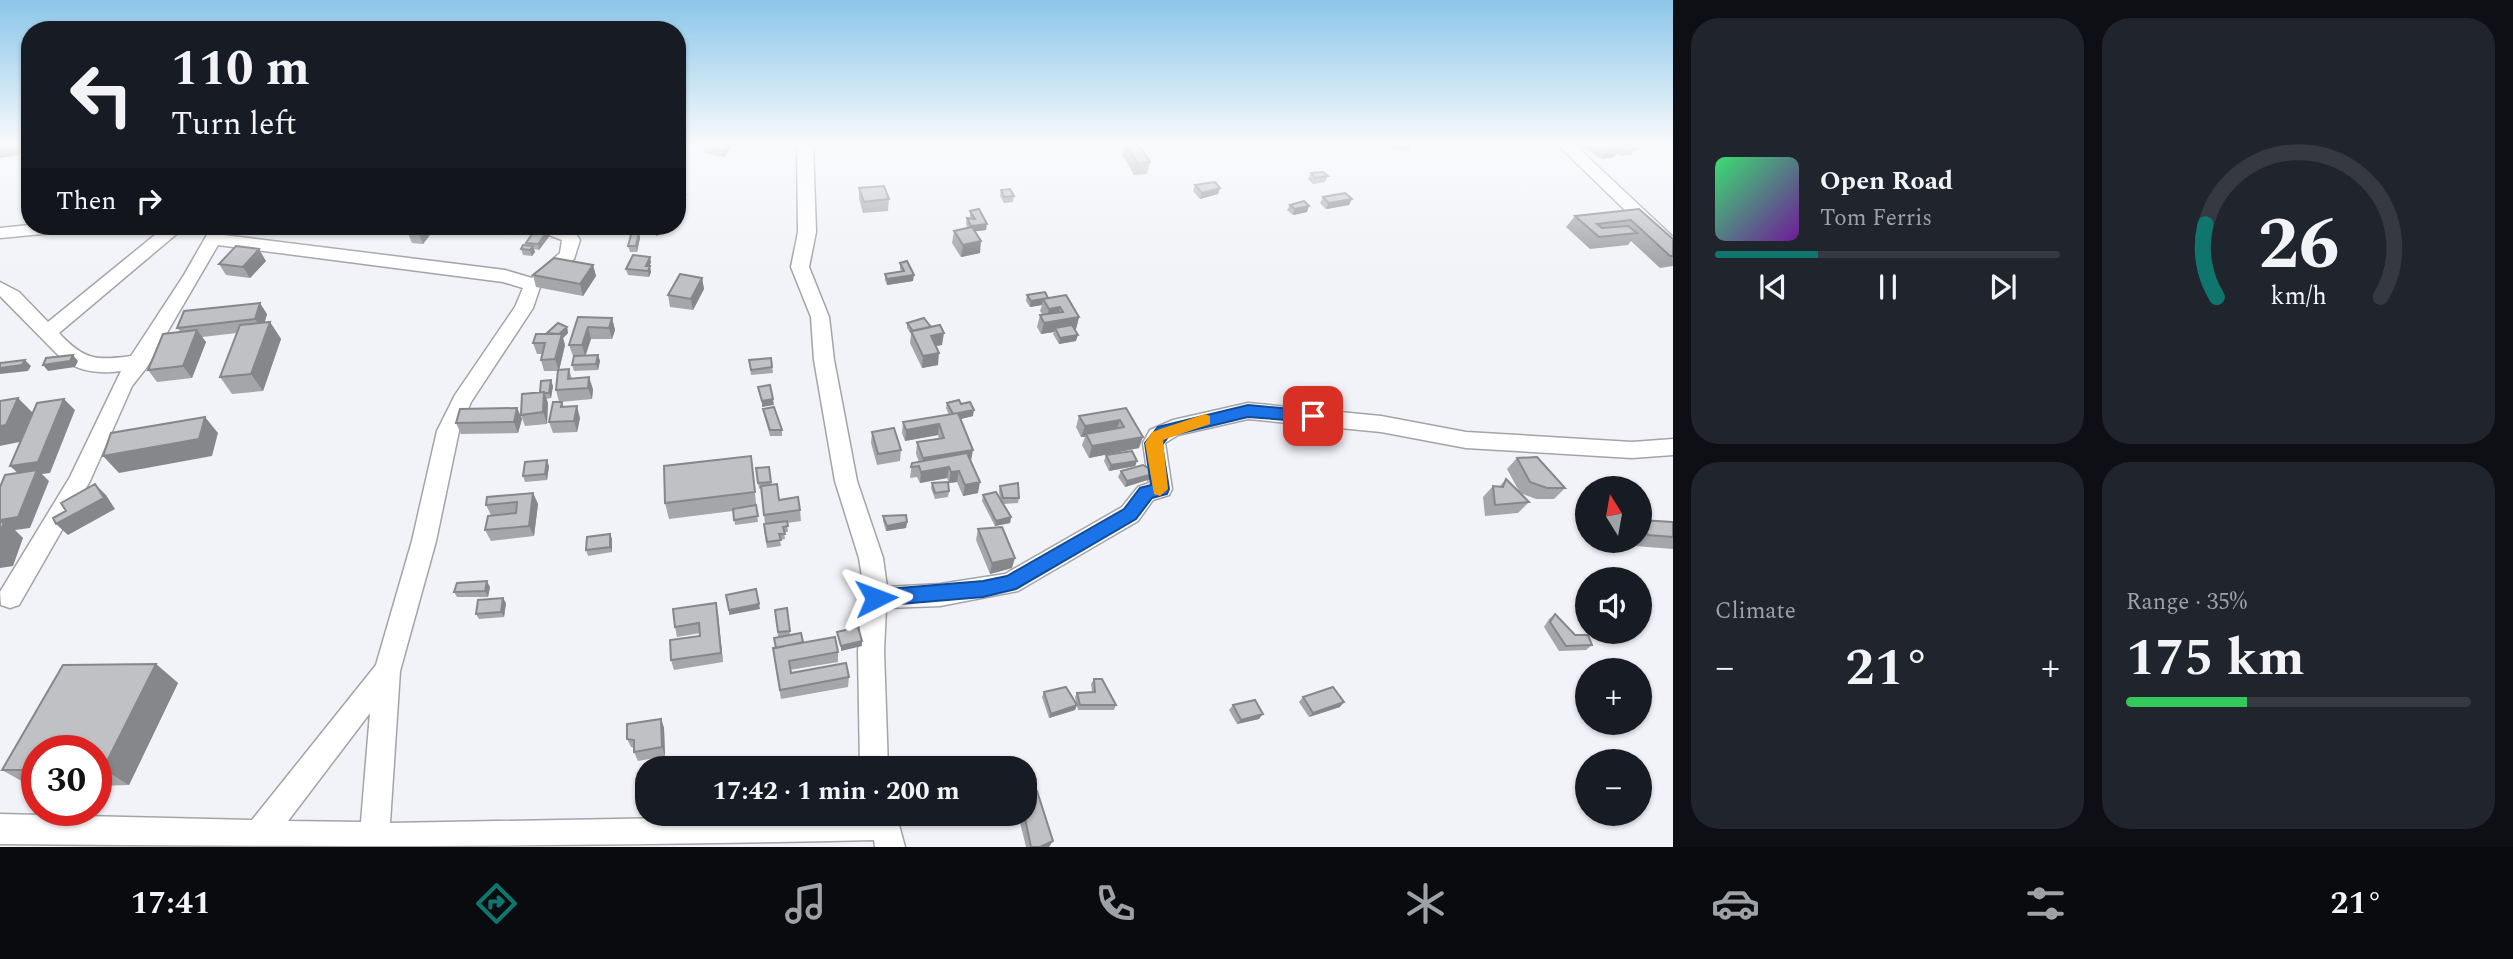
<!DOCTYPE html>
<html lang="en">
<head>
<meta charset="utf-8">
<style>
	:root { --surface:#171b24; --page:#20242c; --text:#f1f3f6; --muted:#9ea1a6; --line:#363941; --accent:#0f766e }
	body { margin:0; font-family:Spectral,serif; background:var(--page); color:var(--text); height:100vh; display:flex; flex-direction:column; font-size:26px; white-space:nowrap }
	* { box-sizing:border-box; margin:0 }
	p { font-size:23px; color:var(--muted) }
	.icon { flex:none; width:38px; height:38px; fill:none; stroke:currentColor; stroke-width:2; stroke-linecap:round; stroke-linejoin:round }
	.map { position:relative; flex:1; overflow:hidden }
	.sheet { display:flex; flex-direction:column; gap:18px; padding:18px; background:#0d0f14; width:840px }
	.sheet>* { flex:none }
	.top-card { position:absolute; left:21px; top:21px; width:665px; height:214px; border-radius:28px; box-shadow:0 2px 5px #0004; background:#171b24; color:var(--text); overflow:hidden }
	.needle { width:46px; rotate:349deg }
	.controls { position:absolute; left:1575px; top:476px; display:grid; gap:14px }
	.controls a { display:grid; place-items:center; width:77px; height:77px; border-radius:50%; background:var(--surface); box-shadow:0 2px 5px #0004; font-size:35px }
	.speed { position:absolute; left:21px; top:735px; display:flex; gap:14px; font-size:35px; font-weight:700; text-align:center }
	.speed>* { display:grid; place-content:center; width:91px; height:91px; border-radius:50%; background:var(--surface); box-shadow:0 2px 5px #0004; line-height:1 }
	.speed .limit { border:10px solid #d22; background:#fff; color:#111 }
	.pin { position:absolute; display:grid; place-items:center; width:60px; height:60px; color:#fff; margin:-30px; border-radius:14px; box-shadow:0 4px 10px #0006 }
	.me { position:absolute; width:77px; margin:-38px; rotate:87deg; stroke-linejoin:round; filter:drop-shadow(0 0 5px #0008) }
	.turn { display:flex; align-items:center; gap:24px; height:147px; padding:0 35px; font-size:32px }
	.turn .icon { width:91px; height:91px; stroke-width:2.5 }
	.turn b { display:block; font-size:49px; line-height:60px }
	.then { display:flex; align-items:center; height:66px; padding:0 35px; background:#0003; gap:14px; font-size:26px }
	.big { font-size:52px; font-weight:700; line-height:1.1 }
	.sheet .card { flex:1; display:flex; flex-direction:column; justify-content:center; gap:10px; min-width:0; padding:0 24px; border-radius:28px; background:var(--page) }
	.sheet .dial { align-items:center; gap:0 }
	.dial svg { height:182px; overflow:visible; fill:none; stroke:var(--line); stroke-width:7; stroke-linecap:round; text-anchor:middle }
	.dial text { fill:var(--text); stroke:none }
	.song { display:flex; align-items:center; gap:21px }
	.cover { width:84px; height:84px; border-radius:10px; background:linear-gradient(135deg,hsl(140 70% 55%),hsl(280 70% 35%)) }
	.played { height:7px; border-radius:4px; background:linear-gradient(90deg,var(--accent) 30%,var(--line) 30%) }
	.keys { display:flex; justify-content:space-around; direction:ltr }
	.heat { display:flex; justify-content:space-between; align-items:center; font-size:38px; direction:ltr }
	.charge { height:10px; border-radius:5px; background:linear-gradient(90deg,#34c759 35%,var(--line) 0) }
	.sheet .tiles { flex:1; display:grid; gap:18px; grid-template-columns:repeat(2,1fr) }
	.trip { position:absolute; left:635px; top:756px; width:402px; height:70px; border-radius:28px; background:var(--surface); box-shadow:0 2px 5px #0004; font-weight:700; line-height:70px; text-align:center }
	.tabs { display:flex; height:112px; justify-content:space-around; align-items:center; background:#090b0e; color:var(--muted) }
	.tabs .icon { width:49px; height:49px }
	.tabs .on { color:var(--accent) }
	.tabs b { font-size:32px; color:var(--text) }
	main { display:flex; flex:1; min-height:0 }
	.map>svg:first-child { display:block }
</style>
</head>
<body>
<main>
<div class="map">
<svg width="1673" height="847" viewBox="0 0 1673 847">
	<rect width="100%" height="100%" fill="#f2f3f8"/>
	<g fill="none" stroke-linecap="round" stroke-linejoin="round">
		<defs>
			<path id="minor" d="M797,145H813L816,232L809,267L829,317L834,360L857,481L883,558L887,587L940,584L1005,574L1122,507L1138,487L1149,483L1143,443L1150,430L1173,420L1248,403L1381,416L1466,432L1632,442L1673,439V455L1632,458L1466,448L1381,432L1248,419L1178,435L1165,443L1172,489L1169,495L1153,500L1138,521L1018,591L940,606L886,608L884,651L888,768H860L858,651L863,583L859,558L835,481L814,360L811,317L791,267L798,232Z
				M1558,145H1575L1673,237V253L1667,251Z
				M30,225L186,226L59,333C84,360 96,361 131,356L184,275L212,226H226L224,235L505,270L532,278L560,253L562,240L536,230L534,226L573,229L580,240L574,259L547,282L541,284L533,308L471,402L459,431L436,541L400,671L390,823L896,814L905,847H875L874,840C582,847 291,847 0,844V814L252,820L376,665L412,541L437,431L455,395L515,307L523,288L503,282L218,245L147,367L132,386L90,481L19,605L10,608L1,605L0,592L70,477L121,371C99,374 82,372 63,360L0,296V282L19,292L48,322L161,230L64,232L0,238V228ZM370,713L361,822L288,821Z"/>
		</defs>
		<use href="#minor" stroke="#a3a4a9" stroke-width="3"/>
		<use href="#minor" fill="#fff" fill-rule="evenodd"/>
	</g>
	<path fill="#a5a6a9" d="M677,145H689L682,150L677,149Z
		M707,145H733L724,157L705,153L704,147Z
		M1125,145H1139L1150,162L1147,174L1134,175L1122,154Z
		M1388,145H1412L1409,151L1388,148Z
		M1581,145H1630L1636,149L1631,155L1621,156L1617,154L1614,157L1601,159Z
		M1311,173L1328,176L1325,182L1313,184L1308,179Z
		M1195,185L1220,188L1218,194L1200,199L1193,191Z
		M859,188L889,199L888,211L863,213L859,199Z
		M1001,190L1014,196L1013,202L1004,203L1000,196Z
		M1323,197L1349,205L1326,209L1320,203Z
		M1290,205L1307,212L1293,215L1287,210Z
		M1639,209L1673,239V266L1660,268L1631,241L1628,245L1590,249L1566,227L1575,216Z
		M970,211L986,230L975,231L980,253L961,257L952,243L954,231L968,228L966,224L967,218H971L970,216Z
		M279,226H313L305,233Z
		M437,226L423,244L412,243L407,231Z
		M459,226H495L492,229L474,226L469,232L461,230Z
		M640,226H666L657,236Z
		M549,229L551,234L539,250L534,249L535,252L532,256L523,255L521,249L526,245V243Z
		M639,232L640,238L637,252H630L628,246Z
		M266,261L250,278L226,275L219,264Z
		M651,262L649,266L651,272L649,277L628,275L626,269Z
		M900,263L913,281L887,285L885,280V274L901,271L900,268Z
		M593,265L596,276L583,296L536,287L533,275Z
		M702,278L704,289L693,310L670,307L668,295Z
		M1027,295L1048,298L1079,317L1076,329H1074L1076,341L1059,344L1053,334L1054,332L1041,334L1037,327L1040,315H1043L1040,311L1042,305L1030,307L1026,301Z
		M267,314L265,322H270L281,339L263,391L232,394L220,377L237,333L202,337L206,342L192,378L157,382L148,370L181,332L177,328Z
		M578,317L612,318L615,330L612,339H591L586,355H598L600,361L598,370L574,371L572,365L574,356H573L569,345Z
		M907,323L942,345L936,346L938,365L922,368L910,343L911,334L907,328Z
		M567,327L568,333L563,338L565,345L559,370L569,369L572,379L593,389L592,399L560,402H562L564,407L580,418L577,432L553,433L549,422L559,402L556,390L558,371H544L541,360L542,354H537L533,343L547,334Z
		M771,358L773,373L751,375L749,360Z
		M553,386L551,398L546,399L548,403L547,424L525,426L521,415L540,392Z
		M947,403L961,404L973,416L960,419L978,493L963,496L957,482L949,483L947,478L920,483L917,477L910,478L912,463L919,462L916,454L917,442L939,439L938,435L905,441L902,433L903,422L949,415L946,408Z
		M517,408L522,419L518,433L461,434L456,423Z
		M1126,408L1139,448L1089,458L1082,445L1085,437H1081L1076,427L1079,416Z
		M763,409L782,430V436H770L764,415Z
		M872,432L901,450L900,461L877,465L871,443Z
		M1106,455L1137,461L1135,466L1109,471L1104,461Z
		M751,456L758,522L735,525L733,511L669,519L665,503Z
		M1517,458L1565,488L1554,499H1536L1520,493L1529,502L1518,513L1485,516L1483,497L1493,486L1499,487L1506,479L1520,493L1507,469Z
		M549,466L547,480L525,482L523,476Z
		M769,467L771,485L779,500L800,510L801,521L787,523L788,532H784L785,539L780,540L781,546L767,548L764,530L765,524L761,488L759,489L756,468Z
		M1121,471L1154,478L1125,487L1118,477Z
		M932,483L949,491L948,497L935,499L931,488Z
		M1000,486L1019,498L1018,503L1003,504L1011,517L1010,523L995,526L982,501L983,495L1000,499L999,491Z
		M533,493L538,504L534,536L491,541L485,530L491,515L486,505Z
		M883,516L907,522L906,528L886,531L883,521Z
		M1640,520L1673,522V549L1635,546L1633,541H1640Z
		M978,529L1012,568L990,574L976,540Z
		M610,534L612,539V552L588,556L586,550Z
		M490,587L488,597H457L454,592Z
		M506,603L504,617L479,619L476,614Z
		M716,603L723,662L674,670L671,660L700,636V633L677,637L675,627Z
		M787,608L790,635L803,643L838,652V662L790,670L791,673L849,677L848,687L781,699L774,658L778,637L775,610Z
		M1555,614L1575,635L1592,645L1586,650L1559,651L1544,627L1549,619Z
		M156,664L178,683L129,785L96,786V751H37V786L32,787L2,770L63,665Z
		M1094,679L1116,705L1114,710H1078L1075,697L1077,693L1092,692L1091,684Z
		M1044,692L1077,705L1075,710L1049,718L1042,697Z
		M1303,697L1340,707L1309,717L1299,702Z
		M1233,705L1259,719L1237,724L1229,710Z
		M661,719L664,728L665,756L638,761L634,752V748L631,747L627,739Z
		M1018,814H1026L1049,847H1026Z"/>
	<path fill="#86878a" d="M0,145H24L19,155L0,158Z
		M681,145H689L682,150Z
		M728,145H733L724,157L723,151Z
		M1623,146L1614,157L1601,159L1609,148Z
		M1220,188L1218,194L1200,199L1202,193Z
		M685,195V200L680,207L679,201Z
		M1352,199L1349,205L1326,209L1329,203Z
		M1309,206L1307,212L1293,215L1295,209Z
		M987,224L986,230L970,232L971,226Z
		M301,226H313L305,233Z
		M424,226H437L423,244L418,232Z
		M467,226H474L469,232Z
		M656,226H666L657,236Z
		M549,229L551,234L539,250L538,244Z
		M639,232L640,238L637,252L636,246Z
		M981,241L980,253L961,257L963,245Z
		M533,246L535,252L532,256L530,250Z
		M259,249L266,261L250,278L243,267Z
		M650,257L651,262L647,272L646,266Z
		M593,265L596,276L583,296L580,284Z
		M650,266L651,272L649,277L648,271Z
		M914,275L913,281L887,285V279Z
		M702,278L704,289L693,310L691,299Z
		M1043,299L1042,305L1030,307L1031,301Z
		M260,303L267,314L262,330L255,319Z
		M1060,307L1058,319L1046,321L1049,309Z
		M1079,317L1076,329L1057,332L1055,328L1054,332L1041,334L1044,323Z
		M612,318L615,330L612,339L609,328Z
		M270,322L281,339L263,391L251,374Z
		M567,327L568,333L563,338L565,345L559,371L555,359V337Z
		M588,327L591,339L585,356L582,345Z
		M197,330L206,342L192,378L183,366Z
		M944,333L942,345L929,347L931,336Z
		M1078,335L1076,341L1059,344L1060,338Z
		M939,353L938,365L922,368L923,356Z
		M73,355L78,361L75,367L48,371L43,365Z
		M598,355L600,361L598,370L596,364Z
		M25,360L31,366L28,371L0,374V368Z
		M589,377L593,389L592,399L588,388Z
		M551,380L553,386L551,398L549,393Z
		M544,392L548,403L547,424L543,412Z
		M18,398L35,415L24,441L0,446V426Z
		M64,399L75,410L50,473L42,474L49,481L30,528L15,530L23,538L13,566L0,568V520L22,477L10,466Z
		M773,399L774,405L762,407V401Z
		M577,406L580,418L577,432L574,421Z
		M517,408L522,419L518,433L514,422Z
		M974,410L973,416L953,421V415Z
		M205,417L218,433L212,456L119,473L103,456Z
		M1120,420L1116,431L1086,434L1085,437H1081L1085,426Z
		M939,424L938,435L905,441L906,430Z
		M1143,437L1139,448L1089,458L1092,446Z
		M973,450L971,461L921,469L923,458Z
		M547,460L549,466L547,480L545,474Z
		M1137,461L1135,466L1109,471L1111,465Z
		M949,467L947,478L920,483L921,472Z
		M959,471L957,482L949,483L951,472Z
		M1157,473L1154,478L1125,487L1127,481Z
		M980,482L978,493L963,496L965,485Z
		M95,484L106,495L115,509L68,535L56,524Z
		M533,493L538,504L534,536L529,526Z
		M1011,517L1010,523L995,526L996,521Z
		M907,522L906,528L886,531L887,526Z
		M610,534L612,539V552L610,547Z
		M1015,558L1012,568L990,574L992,563Z
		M487,581L490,587L488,597L485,591Z
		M503,598L506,603L504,617L501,612Z
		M716,603L718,613L723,662L721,653Z
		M759,604L760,609L729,615V610Z
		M862,641V646L841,651V646Z
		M156,664L178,683L129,785L103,769Z
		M1344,702L1340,707L1309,717L1313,713Z
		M1077,705L1075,710L1049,718L1051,714Z
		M1263,714L1259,719L1237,724L1241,720Z
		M661,719L664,728L665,756L662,747Z
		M1053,841L1049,847H1040Z"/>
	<path fill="#c0c1c5" stroke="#86878a" stroke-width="2" d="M707,145H728L723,151L704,147Z
		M1127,145H1139L1150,162L1137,163Z
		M1605,145H1621L1623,146L1609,148Z
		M1621,145H1630L1636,149L1625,151L1621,148L1623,146Z
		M1323,172L1328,176L1315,178L1311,173Z
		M1215,182L1220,188L1202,193L1195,185Z
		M884,186L889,199L864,202L859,188Z
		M1010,189L1014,196L1004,197L1001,190Z
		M677,193L685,195L679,201H677Z
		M1345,193L1352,199L1329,203L1323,197Z
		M1304,201L1309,206L1295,209L1290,205Z
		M979,209L987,224L971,226L967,218L975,219L970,211Z
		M1639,209L1673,239V256H1670L1631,220L1597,224L1602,228L1628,226L1637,233L1599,237L1575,216Z
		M411,226H424L418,232L407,231Z
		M537,227L549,229L538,244L526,243Z
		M972,227L981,241L963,245L954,231Z
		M632,231L639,232L636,246H628Z
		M523,245L533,246L530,250L521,249Z
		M236,246L259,249L243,267L219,264Z
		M633,255L650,257L646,266H650L648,271L626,269Z
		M554,258L593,265L580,284L533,275Z
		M907,261L914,275L887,279L885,274L904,271L900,263Z
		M680,274L702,278L691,299L668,295Z
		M1045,292L1048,298L1031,301L1027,295Z
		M1066,295L1079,317L1044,323L1040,315L1063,312L1060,307L1049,309L1043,299Z
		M260,303L255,319L177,328L184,311Z
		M578,317L612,318L609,328L588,327L582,345H569Z
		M924,318L931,327L913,331L907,323Z
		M270,322L251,374L220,377L240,325Z
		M558,323L567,327L559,334L547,333Z
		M940,325L944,333L931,336L939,353L923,356L911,331Z
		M1072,325L1078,335L1060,338L1055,328Z
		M197,330L183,366L148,370L163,334Z
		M536,334H562L555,359L541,360L545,343H533Z
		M73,355L70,361L43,365L46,358Z
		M598,355L596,364L572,365L574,356Z
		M771,358L772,367L751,370L749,360Z
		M25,360L22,365L0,368V363Z
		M569,369L568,379L589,377L588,388L556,390L558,370Z
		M551,380L549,393L540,392L541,381Z
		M770,385L773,399L762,401L758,387Z
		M544,392L543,412L521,415L522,394Z
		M18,398L6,425L0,426V401Z
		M64,399L38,462L10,466L37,403Z
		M959,400L961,404L970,402L974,410L953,414L947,403Z
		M553,402H562L561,407L577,406L574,421L549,422Z
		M774,407L782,430H770L763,409Z
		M517,408L514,422L456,423L460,409Z
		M1126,408L1143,437L1092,446L1086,434L1124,427L1120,420L1085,426L1079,416Z
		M958,413L973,450L923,458L917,442L944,438L939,424L906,430L903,422Z
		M205,417L199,439L103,456L111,433Z
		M894,428L901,450L878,454L872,432Z
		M1132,451L1137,461L1111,465L1106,455Z
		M967,453L980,482L965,485L959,471L951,472L949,467L921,472L919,466L911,467L912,463Z
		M751,456L755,492L665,503L664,466Z
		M1537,457L1565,488H1547L1530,482L1517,458Z
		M547,460L545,474L523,476L525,462Z
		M1143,465L1157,473L1127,481L1121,471Z
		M769,467L771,482L758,483L756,468Z
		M37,470L18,517L0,520V487L5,475Z
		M1506,479L1529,502L1495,505L1493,486L1503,487Z
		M948,482L949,491L935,493L932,483Z
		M1018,483L1019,498H1003L1000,486Z
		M95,484L104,498L56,524L53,518L66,511L61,503Z
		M777,484L779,500L798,497L800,510L764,515L761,486Z
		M996,492L1011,517L996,521L983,495Z
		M533,493L529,526L485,530L488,516L516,513L517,502L486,505L487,497Z
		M756,505L758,516L734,520L733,509Z
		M906,515L907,522L887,526L883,516Z
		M1640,520L1673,522V537L1648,535Z
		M787,521L788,526L783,527L785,534H779L781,540L767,542L764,524Z
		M0,522H4L0,533Z
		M1002,527L1015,558L992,563L978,529Z
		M610,534V547L586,550L587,537Z
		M487,581L485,591L454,592L457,583Z
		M756,589L759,604L729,610L726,595Z
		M503,598L501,612L476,614L478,600Z
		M716,603L721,653L671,660L670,640L700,636L699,623L675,627L673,609Z
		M787,608L790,631L778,632L775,610Z
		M1555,614L1575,635H1588L1592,645L1566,646L1550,622Z
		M858,627L862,641L841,646L837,632Z
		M801,633L803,642L776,648L774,638Z
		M835,637L838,652L789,661L791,673L846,663L849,677L780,690L773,648Z
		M156,664L103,769H96V751H37V770H2L63,665Z
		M1094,679H1102L1116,705H1080L1077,693L1095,692Z
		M1066,687L1077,705L1051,714L1044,692Z
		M1333,687L1344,702L1313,713L1303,697Z
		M1255,700L1263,714L1241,720L1233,705Z
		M661,719L662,747L634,752V740L627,739V724Z
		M1037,791L1053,841L1040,847H1031L1024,814H1026V792Z"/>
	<linearGradient id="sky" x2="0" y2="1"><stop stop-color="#8bc6e9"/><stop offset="0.55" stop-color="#f9fafc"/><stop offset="1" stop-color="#f9fafc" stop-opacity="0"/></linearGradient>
	<rect width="1673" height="263" fill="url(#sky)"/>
	<path fill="#1a73e8" stroke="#114b97" stroke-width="2" d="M1248,405L1313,411L1321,416L1313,422L1248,417L1169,436L1162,445L1169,489L1167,494L1152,498L1136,519L1016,589L983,597L876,606L870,604L867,598L870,592L876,590L983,581L1007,576L1124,509L1140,488L1151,485L1145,443L1158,427Z"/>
	<path fill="#f59e0b" d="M1205,414L1210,416V424L1163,440L1168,489L1160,496L1154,494L1145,443L1152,432Z"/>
</svg>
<div class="controls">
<a><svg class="needle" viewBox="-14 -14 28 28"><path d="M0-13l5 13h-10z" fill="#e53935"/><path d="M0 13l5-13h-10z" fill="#9ea1a6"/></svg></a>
<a><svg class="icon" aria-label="sound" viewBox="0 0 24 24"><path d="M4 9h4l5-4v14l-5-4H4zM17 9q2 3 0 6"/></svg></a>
<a>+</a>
<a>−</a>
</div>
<div class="speed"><div class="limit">30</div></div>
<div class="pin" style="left:1313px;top:416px;background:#d93025"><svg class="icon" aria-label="arrive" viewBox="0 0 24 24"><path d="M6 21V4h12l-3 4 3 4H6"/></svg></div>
<svg class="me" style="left:876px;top:598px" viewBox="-20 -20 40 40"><path d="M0-17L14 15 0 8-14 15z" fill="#1a73e8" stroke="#fff" stroke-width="4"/></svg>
<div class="trip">17:42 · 1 min · 200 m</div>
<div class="top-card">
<div class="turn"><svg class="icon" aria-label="left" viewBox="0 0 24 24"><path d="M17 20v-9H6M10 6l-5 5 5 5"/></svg><div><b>110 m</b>Turn left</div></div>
<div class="then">Then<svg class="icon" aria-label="right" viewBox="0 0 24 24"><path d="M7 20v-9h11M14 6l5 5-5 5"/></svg></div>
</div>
</div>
<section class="sheet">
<div class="tiles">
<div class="card">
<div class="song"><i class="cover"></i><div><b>Open Road</b><p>Tom Ferris</p></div></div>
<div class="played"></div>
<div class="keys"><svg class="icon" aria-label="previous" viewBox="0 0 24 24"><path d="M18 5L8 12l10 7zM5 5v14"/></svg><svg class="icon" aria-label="pause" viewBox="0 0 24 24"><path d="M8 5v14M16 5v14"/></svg><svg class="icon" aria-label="next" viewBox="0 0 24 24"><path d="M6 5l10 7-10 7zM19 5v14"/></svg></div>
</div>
<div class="card dial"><svg viewBox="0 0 100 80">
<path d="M14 69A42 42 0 1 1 86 69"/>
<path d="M14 69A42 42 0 0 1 9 37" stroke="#0f766e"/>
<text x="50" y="56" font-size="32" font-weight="700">26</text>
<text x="50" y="72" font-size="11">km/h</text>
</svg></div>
<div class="card"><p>Climate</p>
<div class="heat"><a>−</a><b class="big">21°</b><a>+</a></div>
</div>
<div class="card"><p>Range · 35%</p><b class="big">175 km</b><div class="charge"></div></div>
</div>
</section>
</main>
<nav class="tabs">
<b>17:41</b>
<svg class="icon on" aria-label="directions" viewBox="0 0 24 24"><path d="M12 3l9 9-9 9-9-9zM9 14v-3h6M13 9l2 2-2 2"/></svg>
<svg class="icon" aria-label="music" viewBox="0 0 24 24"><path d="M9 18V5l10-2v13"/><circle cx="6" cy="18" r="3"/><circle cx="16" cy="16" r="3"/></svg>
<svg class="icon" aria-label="phone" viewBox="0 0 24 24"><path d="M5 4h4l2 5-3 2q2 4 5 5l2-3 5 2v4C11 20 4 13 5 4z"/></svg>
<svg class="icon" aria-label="climate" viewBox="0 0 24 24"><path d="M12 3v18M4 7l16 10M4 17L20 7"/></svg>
<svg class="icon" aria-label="car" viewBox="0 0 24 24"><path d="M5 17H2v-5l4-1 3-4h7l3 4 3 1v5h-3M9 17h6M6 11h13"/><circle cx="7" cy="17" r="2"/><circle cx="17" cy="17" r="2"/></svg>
<svg class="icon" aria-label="filters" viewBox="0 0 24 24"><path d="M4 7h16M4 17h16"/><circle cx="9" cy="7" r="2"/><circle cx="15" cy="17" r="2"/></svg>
<b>21°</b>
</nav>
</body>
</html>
